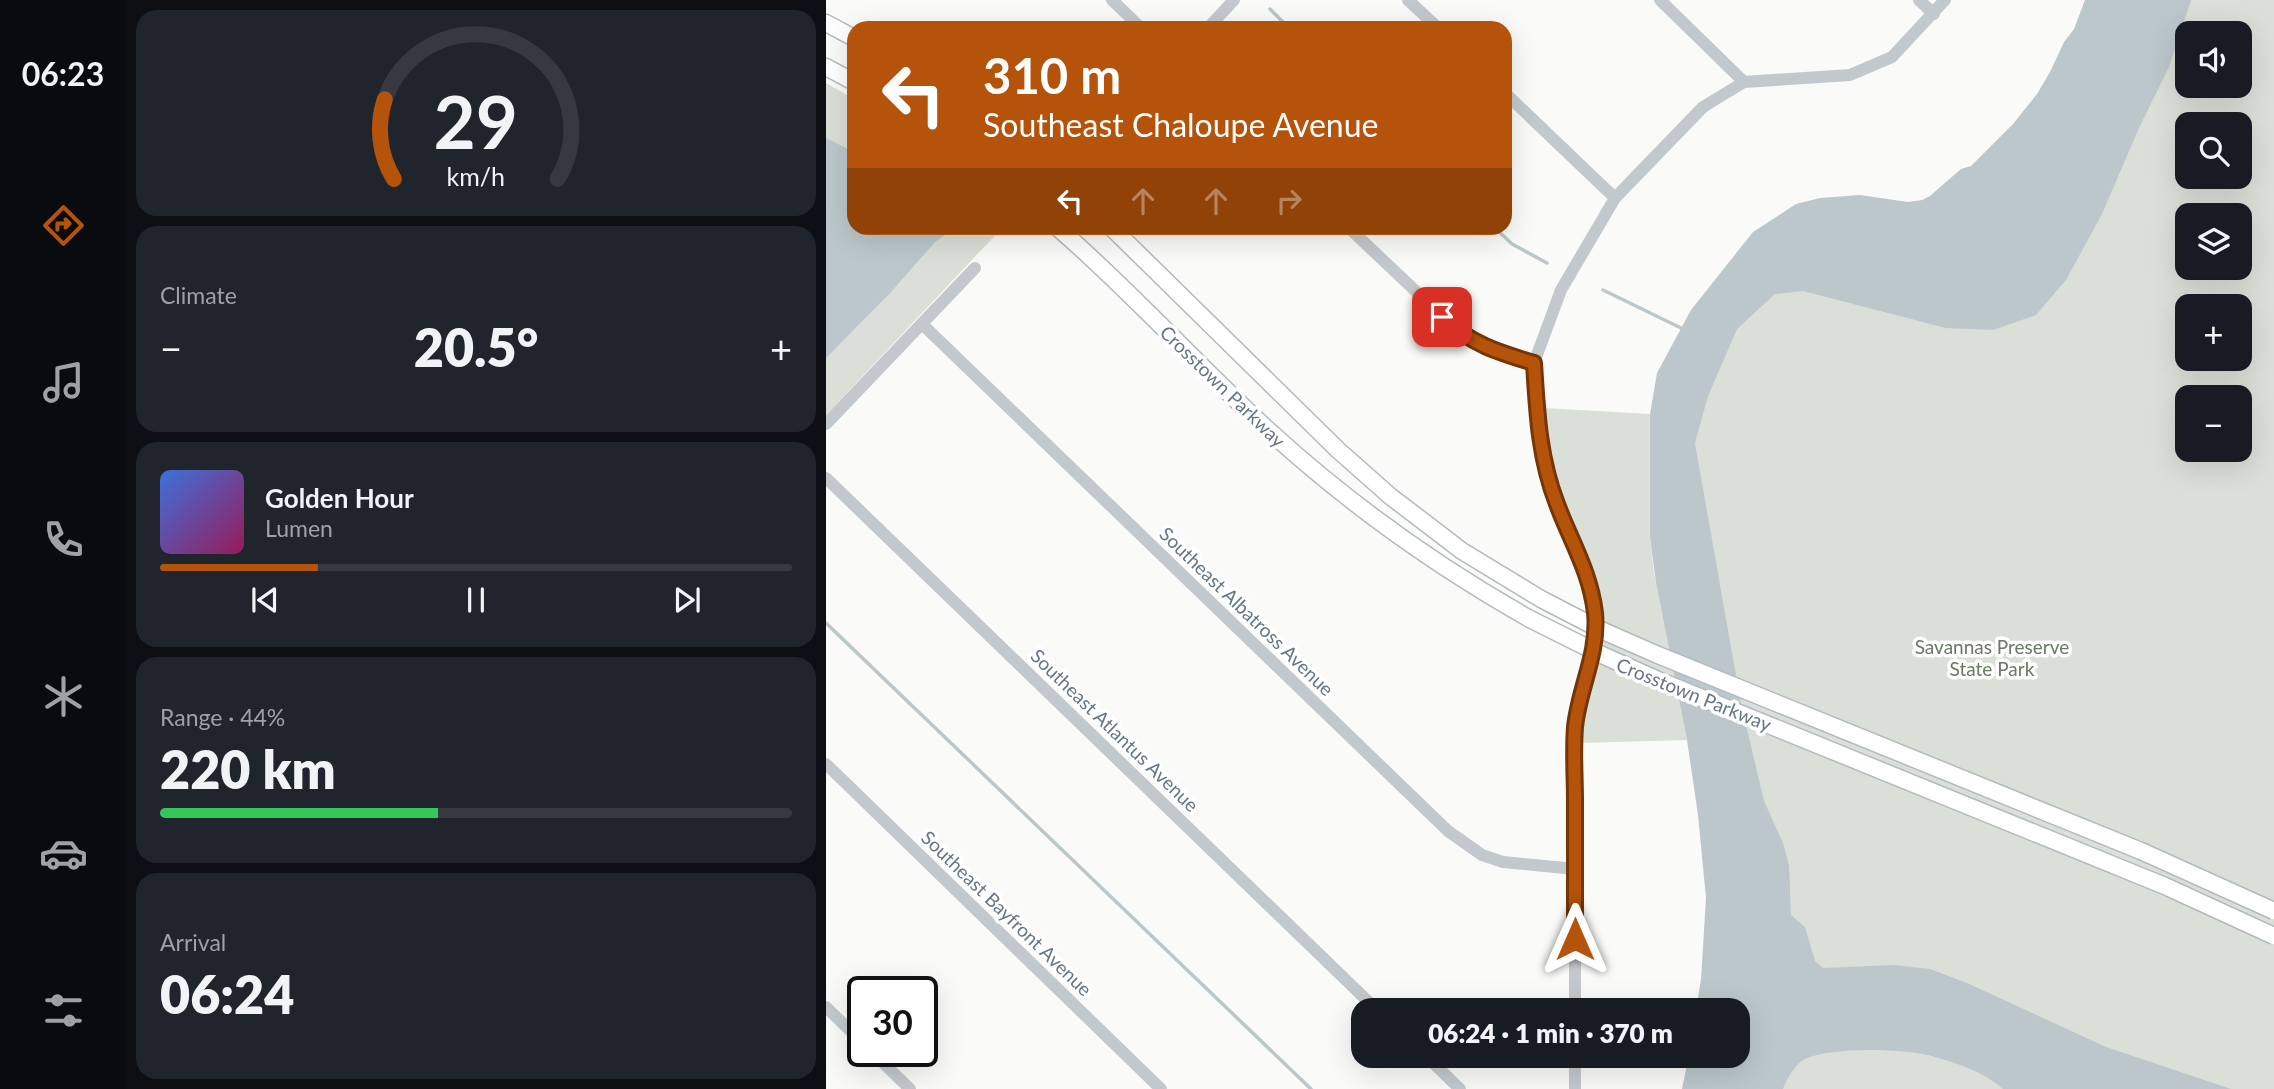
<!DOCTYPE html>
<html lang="en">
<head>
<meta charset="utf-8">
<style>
	:root { --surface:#171b24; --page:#20242c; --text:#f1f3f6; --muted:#9ea1a6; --line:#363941; --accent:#b45309 }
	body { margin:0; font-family:Lato,sans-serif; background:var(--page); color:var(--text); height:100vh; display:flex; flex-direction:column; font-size:26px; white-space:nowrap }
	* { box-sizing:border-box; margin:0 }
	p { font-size:23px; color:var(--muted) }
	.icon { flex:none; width:38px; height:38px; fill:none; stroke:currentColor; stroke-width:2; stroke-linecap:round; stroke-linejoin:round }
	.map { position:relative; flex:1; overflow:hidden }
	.side { display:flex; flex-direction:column; gap:10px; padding:10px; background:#0d0f14; width:700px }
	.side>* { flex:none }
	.hud { position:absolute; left:21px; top:21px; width:665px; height:214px; border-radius:21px; box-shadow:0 7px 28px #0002; background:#b45309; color:#fff; overflow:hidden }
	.tools { position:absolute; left:1349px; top:21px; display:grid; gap:14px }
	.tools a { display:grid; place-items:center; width:77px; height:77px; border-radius:14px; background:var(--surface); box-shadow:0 7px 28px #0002; font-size:35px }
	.speed { position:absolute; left:21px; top:976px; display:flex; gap:14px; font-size:35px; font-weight:700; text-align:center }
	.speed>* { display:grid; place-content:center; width:91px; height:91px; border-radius:50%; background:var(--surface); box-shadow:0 7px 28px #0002; line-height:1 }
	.speed .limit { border:4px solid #111; border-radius:10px; background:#fff; color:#111 }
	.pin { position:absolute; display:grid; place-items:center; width:60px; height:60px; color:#fff; margin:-30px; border-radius:14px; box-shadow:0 4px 10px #0006 }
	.me { position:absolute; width:77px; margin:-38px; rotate:0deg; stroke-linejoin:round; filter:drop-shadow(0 0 5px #0008) }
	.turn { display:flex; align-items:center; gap:24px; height:147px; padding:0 21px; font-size:32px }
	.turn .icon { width:91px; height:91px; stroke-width:2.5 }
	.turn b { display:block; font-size:49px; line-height:60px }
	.lanes { display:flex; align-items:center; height:66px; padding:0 21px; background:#0003; justify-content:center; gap:35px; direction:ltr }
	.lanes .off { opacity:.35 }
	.big { font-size:52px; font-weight:800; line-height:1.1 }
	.side .widget { flex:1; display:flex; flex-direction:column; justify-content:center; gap:10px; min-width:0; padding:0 24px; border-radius:21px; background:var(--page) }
	.side .dial { align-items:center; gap:0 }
	.dial svg { height:182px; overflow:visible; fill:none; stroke:var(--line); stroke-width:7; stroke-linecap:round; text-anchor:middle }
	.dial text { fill:var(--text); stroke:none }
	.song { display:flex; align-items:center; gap:21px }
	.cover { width:84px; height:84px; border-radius:10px; background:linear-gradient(135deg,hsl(220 70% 55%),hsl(330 70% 35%)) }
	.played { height:7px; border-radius:4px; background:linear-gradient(90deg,var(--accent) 25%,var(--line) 25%) }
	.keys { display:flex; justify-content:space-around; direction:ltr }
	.heat { display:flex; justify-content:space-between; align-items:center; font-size:38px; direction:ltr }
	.charge { height:10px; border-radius:5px; background:linear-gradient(90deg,#34c759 44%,var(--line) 0) }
	.trip { position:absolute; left:525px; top:998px; width:399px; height:70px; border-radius:21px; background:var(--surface); box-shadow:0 7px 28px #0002; font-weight:800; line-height:70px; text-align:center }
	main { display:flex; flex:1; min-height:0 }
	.dock { display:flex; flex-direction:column; width:126px; justify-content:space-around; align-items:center; background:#090b0e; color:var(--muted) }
	.dock .icon { width:49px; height:49px }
	.dock .current { color:var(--accent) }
	.dock b { font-size:32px; color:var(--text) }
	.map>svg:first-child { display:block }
</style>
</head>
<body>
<main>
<nav class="dock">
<b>06:23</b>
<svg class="icon current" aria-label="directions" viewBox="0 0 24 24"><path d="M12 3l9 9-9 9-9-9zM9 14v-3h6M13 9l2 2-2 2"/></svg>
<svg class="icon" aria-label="music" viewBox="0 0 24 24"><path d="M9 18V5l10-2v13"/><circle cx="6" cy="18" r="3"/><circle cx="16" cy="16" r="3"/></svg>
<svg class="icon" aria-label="phone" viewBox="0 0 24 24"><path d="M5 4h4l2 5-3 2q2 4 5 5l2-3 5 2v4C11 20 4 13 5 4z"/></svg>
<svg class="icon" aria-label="climate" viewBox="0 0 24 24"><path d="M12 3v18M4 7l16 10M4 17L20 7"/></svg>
<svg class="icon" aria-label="car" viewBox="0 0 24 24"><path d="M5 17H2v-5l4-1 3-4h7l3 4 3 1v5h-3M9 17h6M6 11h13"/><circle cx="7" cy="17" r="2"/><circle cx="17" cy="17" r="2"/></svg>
<svg class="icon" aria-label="filters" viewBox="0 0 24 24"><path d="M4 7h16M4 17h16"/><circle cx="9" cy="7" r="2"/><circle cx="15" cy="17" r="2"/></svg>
</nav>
<section class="side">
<div class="widget dial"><svg viewBox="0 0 100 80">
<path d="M14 69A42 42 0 1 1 86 69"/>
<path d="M14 69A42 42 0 0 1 10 34" stroke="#b45309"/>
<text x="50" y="56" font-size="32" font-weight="700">29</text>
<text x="50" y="72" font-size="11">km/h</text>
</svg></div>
<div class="widget"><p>Climate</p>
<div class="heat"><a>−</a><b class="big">20.5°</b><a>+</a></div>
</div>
<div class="widget">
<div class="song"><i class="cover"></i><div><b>Golden Hour</b><p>Lumen</p></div></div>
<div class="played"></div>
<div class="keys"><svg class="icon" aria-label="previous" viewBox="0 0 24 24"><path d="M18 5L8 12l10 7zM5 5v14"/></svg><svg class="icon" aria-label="pause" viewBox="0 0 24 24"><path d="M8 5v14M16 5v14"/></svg><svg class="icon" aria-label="next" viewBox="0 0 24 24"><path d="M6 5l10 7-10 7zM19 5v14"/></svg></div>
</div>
<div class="widget"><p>Range · 44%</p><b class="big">220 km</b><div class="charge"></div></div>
<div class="widget"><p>Arrival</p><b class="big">06:24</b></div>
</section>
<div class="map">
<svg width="1448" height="1089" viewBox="0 0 1448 1089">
	<rect width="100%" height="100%" fill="#fafaf8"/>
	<path fill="#dadfd7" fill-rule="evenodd" d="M1301,0H1448V1089H911L914,871L857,372L921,284L1084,257ZM1362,33H1414V86H1362ZM1362,124H1414V177H1362ZM1362,215H1414V268H1362ZM1362,306H1414V359H1362ZM1362,397H1414V450H1362Z
		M0,83L28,99V228H176L0,415Z
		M717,408L824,414V537L828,573L861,740L754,743V724L773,603L754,540L728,482L718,429Z"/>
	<path fill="#bbc7cb" d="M1259,0H1365L1343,67L1313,128L1276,214L1240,280L1210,315L1167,330L1120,328L977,291L949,294L911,329L882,396L869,443L915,704L938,801L957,843L963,865L965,915L979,927L989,961L997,968L1068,965L1104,969L1141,983L1280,1047L1405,1089H1177C1159,1073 1132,1063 1109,1057C1080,1048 1006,1047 979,1059C970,1063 960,1080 957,1089H856L863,1055H912V1010H870L875,979L880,898L872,815L861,740L830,583L824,537V414L831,373L865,310L927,232L970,204L994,198L1034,195L1082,202L1096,200L1104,196L1135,169L1145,166L1187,124L1211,94L1224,72L1238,42L1248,29Z
		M0,138L28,152V228H121L119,235L109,242L65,292L0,358Z"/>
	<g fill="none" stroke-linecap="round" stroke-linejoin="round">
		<path stroke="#bbc7cb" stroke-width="3.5" d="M444,9L463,28
			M669,228L686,244L721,263
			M777,290L855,328
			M0,623L485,1089"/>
		<defs>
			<path id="secondary" d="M0,23L28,38
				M0,67L28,82
				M232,228C305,291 370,364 442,430C522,503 610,566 704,619
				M286,228L512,450L564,496L636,551L715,599"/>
		</defs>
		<use href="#secondary" stroke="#b3babf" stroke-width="19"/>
		<path stroke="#c3c8cc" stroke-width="12" d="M286,0L315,28
			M582,0L612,28
			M834,0L918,82
			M1093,0L1108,14
			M382,28L408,0
			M679,93L789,198
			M523,228L635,334L665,350L708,363
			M96,324L622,831L656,855L677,862L749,869
			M0,424L149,268
			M0,478L551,1010
			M0,764L335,1089
			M0,1007L37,1043
			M749,1010V731L755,691L768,650L769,614L758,564L731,504L718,463L714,443L708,363L735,290L789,198L877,107L918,82L1024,75L1066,57L1119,0
			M46,1052L84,1089
			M599,1055L634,1089
			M749,1055V1089"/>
		<use href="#secondary" stroke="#fff" stroke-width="16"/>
		<defs>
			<path id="secondary-bridge" d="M715,599L775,630L832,655L1315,851L1448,911
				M704,619L776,655L832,680L1339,886L1448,936"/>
		</defs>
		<use href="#secondary-bridge" stroke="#b3babf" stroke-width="19" stroke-linecap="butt"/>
		<use href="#secondary-bridge" stroke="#fff" stroke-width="16"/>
	</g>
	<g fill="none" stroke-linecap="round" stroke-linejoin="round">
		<defs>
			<path id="route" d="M616,317C645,344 671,352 708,363C711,412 713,458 731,504C745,542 764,571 769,613C773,653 753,688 749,727C747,752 749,777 749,801C749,847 749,893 749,939"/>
		</defs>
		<use href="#route" stroke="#753606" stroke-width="18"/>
		<use href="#route" stroke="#b45309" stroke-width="12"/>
	</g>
	<g text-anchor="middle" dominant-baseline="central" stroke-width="7" stroke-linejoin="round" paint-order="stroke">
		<g font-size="19" fill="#657683" stroke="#fff">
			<text transform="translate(397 386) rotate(44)">Crosstown Parkway</text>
			<text transform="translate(421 611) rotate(44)">Southeast Albatross Avenue</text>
			<text transform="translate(868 694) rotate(22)">Crosstown Parkway</text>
			<text transform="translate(289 730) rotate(44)">Southeast Atlantus Avenue</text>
			<text transform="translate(181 913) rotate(44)">Southeast Bayfront Avenue</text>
		</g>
		<g font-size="19" fill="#687a64" stroke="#fff">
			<text x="1166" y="646">Savannas Preserve<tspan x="1166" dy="22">State Park</tspan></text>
		</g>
	</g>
</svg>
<div class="tools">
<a><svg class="icon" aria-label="sound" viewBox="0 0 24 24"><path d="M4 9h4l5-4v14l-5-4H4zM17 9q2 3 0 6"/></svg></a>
<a><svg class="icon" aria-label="search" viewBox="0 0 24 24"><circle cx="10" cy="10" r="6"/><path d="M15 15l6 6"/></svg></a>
<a><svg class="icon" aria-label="layers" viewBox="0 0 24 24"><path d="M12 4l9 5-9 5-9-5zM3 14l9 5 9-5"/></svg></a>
<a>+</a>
<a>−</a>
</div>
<div class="speed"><div class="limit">30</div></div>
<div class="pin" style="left:616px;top:317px;background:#d93025"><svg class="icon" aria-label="arrive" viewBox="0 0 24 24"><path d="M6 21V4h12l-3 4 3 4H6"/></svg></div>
<svg class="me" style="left:749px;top:939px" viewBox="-20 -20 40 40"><path d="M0-17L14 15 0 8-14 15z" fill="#b45309" stroke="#fff" stroke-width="4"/></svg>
<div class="trip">06:24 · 1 min · 370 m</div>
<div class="hud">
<div class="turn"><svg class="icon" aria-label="left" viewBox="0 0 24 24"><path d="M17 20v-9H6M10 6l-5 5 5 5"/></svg><div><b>310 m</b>Southeast Chaloupe Avenue</div></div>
<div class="lanes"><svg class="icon" aria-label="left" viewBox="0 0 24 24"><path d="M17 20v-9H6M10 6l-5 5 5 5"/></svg><svg class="icon off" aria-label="ahead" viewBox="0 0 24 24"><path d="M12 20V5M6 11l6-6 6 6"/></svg><svg class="icon off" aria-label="ahead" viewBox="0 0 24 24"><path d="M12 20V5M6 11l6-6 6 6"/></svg><svg class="icon off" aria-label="right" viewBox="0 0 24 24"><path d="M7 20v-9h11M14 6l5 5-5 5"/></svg></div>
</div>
</div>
</main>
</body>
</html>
